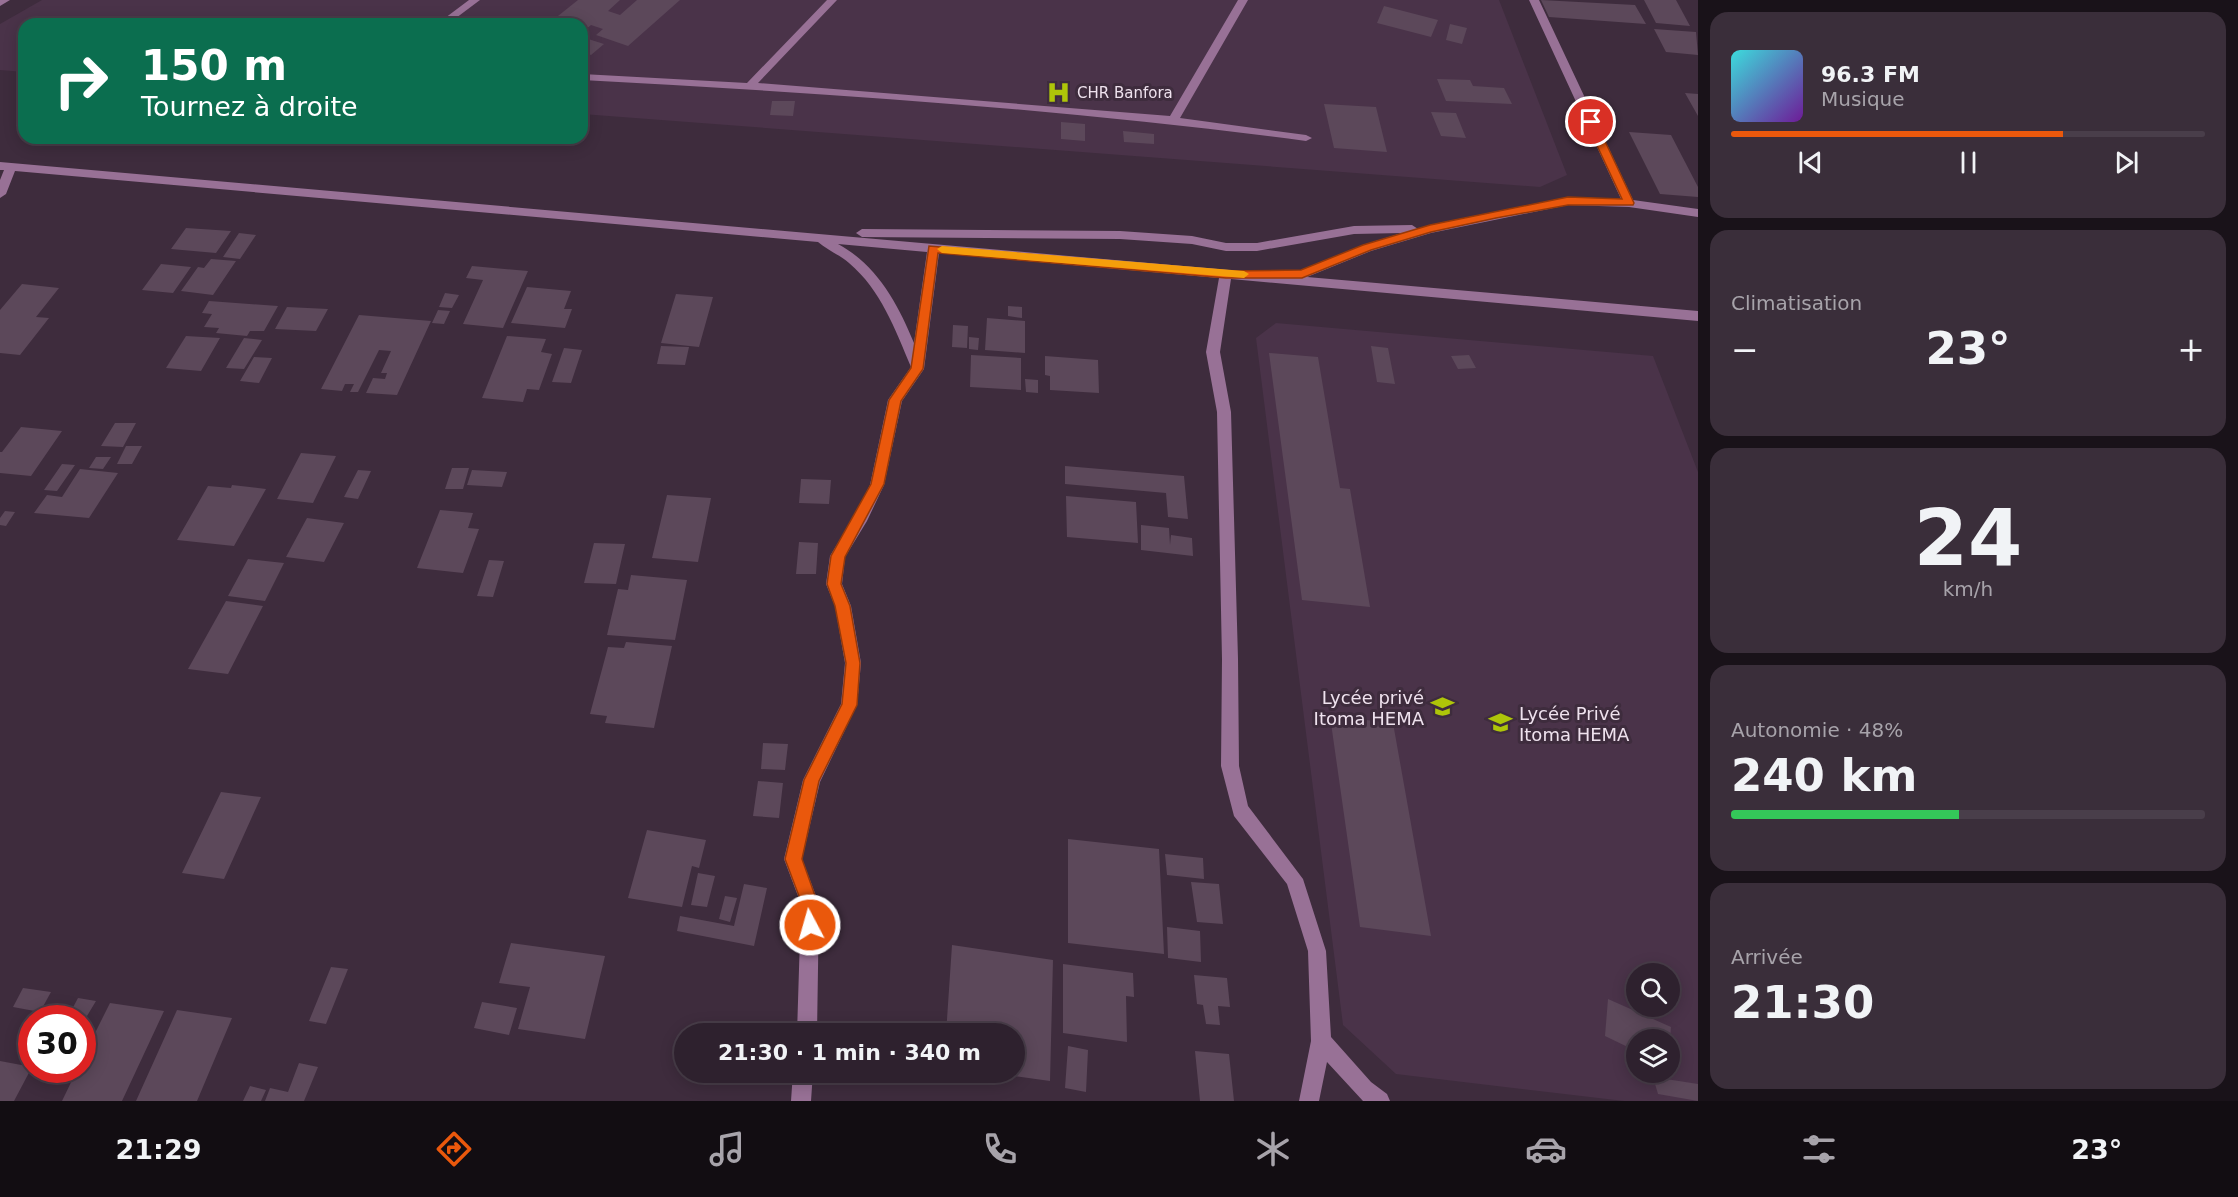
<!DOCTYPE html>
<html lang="fr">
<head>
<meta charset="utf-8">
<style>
	:root { --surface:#2e212e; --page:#3a2e3a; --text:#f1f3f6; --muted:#a7a3aa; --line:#493e4a; --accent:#ea580c }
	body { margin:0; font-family:"DejaVu Sans",sans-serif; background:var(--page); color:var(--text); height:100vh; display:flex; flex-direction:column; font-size:22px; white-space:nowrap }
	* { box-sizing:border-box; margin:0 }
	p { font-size:20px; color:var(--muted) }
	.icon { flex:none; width:33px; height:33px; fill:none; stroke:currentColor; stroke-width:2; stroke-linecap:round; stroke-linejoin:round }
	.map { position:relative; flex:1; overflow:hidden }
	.drawer { display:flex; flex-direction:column; gap:12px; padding:12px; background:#191219; width:540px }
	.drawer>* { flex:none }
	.banner { position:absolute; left:18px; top:18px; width:570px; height:126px; border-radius:18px; box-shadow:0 3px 15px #0003,0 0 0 2px var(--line); background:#0b6e4f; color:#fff; overflow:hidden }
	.controls { position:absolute; left:1626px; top:963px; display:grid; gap:12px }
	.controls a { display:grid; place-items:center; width:54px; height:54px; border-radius:50%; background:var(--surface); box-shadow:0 3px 15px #0003,0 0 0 2px var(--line); font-size:30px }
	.speed { position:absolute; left:18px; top:1005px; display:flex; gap:12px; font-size:30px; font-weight:700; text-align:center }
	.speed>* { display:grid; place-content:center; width:78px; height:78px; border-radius:50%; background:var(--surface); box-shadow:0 3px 15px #0003,0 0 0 2px var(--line); line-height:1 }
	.speed .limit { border:9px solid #d22; background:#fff; color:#111 }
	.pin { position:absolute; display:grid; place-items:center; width:51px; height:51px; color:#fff; margin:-26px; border:3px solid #fff; border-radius:50%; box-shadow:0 2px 6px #0007 }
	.me { position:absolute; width:66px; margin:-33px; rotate:354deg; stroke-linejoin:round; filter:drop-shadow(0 0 4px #0008) }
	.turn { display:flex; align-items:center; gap:21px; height:126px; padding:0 24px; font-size:27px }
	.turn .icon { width:78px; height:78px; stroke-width:2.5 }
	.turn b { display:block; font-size:42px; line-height:51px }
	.big { font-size:45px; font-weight:800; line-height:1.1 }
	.drawer .tile { flex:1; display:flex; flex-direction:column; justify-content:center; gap:9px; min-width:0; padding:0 21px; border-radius:18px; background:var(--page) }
	.drawer .dial { align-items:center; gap:0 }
	.dial b { font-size:78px; line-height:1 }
	.song { display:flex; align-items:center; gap:18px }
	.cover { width:72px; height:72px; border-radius:9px; background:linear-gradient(135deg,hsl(180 70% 55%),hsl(280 70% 35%)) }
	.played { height:6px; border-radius:3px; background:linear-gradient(90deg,var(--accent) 70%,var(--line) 70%) }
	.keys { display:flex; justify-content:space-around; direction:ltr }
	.heat { display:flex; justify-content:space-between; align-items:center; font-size:33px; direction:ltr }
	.charge { height:9px; border-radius:4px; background:linear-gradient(90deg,#34c759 48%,var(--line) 0) }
	.trip { position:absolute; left:674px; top:1023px; width:351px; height:60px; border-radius:30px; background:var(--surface); box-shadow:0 3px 15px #0003,0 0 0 2px var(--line); font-weight:800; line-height:60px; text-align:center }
	.tab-bar { display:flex; height:96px; justify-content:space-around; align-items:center; background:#120d12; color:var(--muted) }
	.tab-bar .icon { width:42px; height:42px }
	.tab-bar .current { color:var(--accent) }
	.tab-bar b { font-size:27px; color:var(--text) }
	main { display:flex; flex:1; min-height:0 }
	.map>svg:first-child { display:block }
</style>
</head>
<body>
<main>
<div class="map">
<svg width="1698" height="1101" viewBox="0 0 1698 1101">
	<rect width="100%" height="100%" fill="#3e2c3d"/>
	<path fill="#4a3349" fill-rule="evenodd" d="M42,0H1499L1567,175L1540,187L582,114V24H24V72L0,70V24Z
		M1276,323L1653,356L1698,472V1101H1624L1396,1074L1343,1025L1256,338ZM1636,974H1670V1006H1636ZM1636,1040H1670V1072H1636Z"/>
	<path fill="#5c485a" d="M578,0H620L608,11L620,15L637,0H680L628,46L596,35L603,29L591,25L584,31L582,24H564L553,20Z
		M1541,0L1635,5L1646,24L1549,17Z
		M1644,0H1676L1690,26L1656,23Z
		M1384,6L1438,20L1431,37L1377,23Z
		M1450,24L1467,28L1462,44L1446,40Z
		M1654,29L1696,32L1698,55L1666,52Z
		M582,37L604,44L591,55L582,52Z
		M1437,79L1470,80L1473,86L1504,88L1512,104L1446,101Z
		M1685,93L1698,94V116Z
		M772,101H795L793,116L770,115Z
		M1324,104L1376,107L1387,152L1334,148Z
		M1431,112L1456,113L1466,138L1441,136Z
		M1061,122L1085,124V141L1061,139Z
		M1123,131L1154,134V144L1124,142Z
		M1629,132L1671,135L1698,187V197L1660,194Z
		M186,228L231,231L216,253L171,249Z
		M239,233L256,235L240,259L223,257Z
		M211,259L236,261L213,295L181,291L198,267L204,268Z
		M161,264L191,267L173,293L142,290Z
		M472,266L528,271L503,328L463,324L483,280L466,278Z
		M22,284L59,288L36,317L49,318L20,355L0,353V310Z
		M527,287L571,291L564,309H572L565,328L511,323Z
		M445,293L459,295L452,308L439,307Z
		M676,294L713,297L699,347L661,343Z
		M209,301L278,306L264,331H250L247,336L216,333L219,328L204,327L212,314L202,313Z
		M1008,306L1022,307V318L1008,316Z
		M287,307L328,309L316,331L275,329Z
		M438,310L450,311L444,324L432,323Z
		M359,315L431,321L397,395L366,393L373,378L385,379L387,373H381L391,351L379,350L358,392H350L354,384H345L342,391L321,389Z
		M987,318L1025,321V353L985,350Z
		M953,325L968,326L967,348L952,347Z
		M186,336L220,338L201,371L166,368Z
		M507,336L546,339L541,352L552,354L539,390L527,389L523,402L482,398Z
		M969,337L979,338L978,350L969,349Z
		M244,338L262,340L244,369L226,368Z
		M661,346L689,347L685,365L657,364Z
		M1371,346L1388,348L1395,384L1377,382Z
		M564,348L582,350L571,383L552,382Z
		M1269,353L1318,357L1340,488L1350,489L1370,607L1302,600Z
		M971,355L1021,358V390L970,387Z
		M1469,355L1476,368L1458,369L1451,356Z
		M1045,356L1098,360L1099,393L1050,390V376L1045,375Z
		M254,357L272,358L259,383L240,381Z
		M1025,379L1038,380V393L1026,392Z
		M115,423H136L123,447L101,446Z
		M21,427L62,431L31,476L0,473V452H2Z
		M126,446H142L132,464H117Z
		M301,453L336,456L313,503L277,499Z
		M96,457H111L103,469L89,468Z
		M62,464L75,465L57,491L44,490Z
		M1065,466L1184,476L1188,519L1168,517L1166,493L1065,484Z
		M452,468H469L463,489H445Z
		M80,469L118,473L89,518L34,513L47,495L62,497Z
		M358,470L371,471L358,499L344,497Z
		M472,470L507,472L502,487L467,485Z
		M801,479L831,480L829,504L799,503Z
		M232,485L266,489L234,546L177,540L208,486L231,488Z
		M667,495L711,498L698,562L652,558Z
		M1066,496L1136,502L1138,543L1067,537Z
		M440,510L473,513L468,528L479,529L463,573L417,568Z
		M5,511L15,512L6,526L0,525V518Z
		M307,518L344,523L324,562L286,557Z
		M1141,525L1169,528L1170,545L1171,535L1192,538L1193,556L1141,550Z
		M799,542L818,543L816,574H796Z
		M594,543L625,544L616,584L584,583Z
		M248,559L284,563L265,601L228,596Z
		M489,560L504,561L493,597L477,596Z
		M631,575L687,580L675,640L607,635L618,589L628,590Z
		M226,601L263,606L228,674L188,669Z
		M626,642L672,646L654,728L605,723L607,716L590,714L608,647L624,648Z
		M1330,716L1393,723L1431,936L1360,927Z
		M763,743L788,744L785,770L761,769Z
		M758,781L783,783L779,818L753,816Z
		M221,792L261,797L224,879L182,873Z
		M647,830L706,840L699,868L692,866L682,907L628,898Z
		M1068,839L1159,849L1164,954L1068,943Z
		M1165,854L1203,858L1204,879L1167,875Z
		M698,873L715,876L707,907L691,905Z
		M1191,882L1219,884L1223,924L1197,922Z
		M744,884L767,888L754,946L677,931L680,916L734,926Z
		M725,896L737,898L730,922L719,919Z
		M1167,927L1200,931L1201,962L1168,958Z
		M511,943L605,956L585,1039L518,1029L530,987L499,983Z
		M952,945L1053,960L1050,1081L999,1074L1014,1072V1034H946Z
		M1063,964L1133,973L1134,997L1126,996L1127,1042L1063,1033Z
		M331,967L348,969L326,1024L309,1021Z
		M1194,975L1227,978L1230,1007L1218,1006L1220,1025L1206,1024L1203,1005L1197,1004Z
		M23,988L51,992L40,1012L13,1007Z
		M78,998L96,1001L87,1016L70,1013Z
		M1608,999L1671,1027L1670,1040H1636V1051L1605,1036Z
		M482,1002L517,1008L509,1035L474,1028Z
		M110,1003L164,1011L122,1101H62L77,1070H82V1059Z
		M177,1010L232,1018L197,1101H136Z
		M1068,1046L1088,1050L1086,1092L1065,1088Z
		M1195,1051L1229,1054L1234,1101H1200Z
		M0,1061L32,1067L14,1101H0Z
		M299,1063L318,1067L304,1101H265L270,1088L288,1092Z
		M1653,1077L1698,1084V1101L1658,1094Z
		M250,1086L266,1090L261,1101H243Z"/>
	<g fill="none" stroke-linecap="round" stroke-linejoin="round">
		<path fill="#987196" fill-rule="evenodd" d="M0,0H10L0,6Z
			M469,0H480L448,24H437Z
			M827,0H837L758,83L1170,116L1238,0H1248L1180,118L1306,135L1312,138L1306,141C1066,109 824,93 582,80V74L747,83Z
			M1529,0H1539L1633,200L1698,209V217L1629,207L1568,205L1431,233L1371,251L1307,277L1698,311V321L1231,279L1220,352L1231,412L1238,659L1239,766L1248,806L1303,879L1326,951L1331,1037L1371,1082L1387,1094L1390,1101H1363L1327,1062L1319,1101H1299L1311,1041L1308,951L1287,884L1234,816L1221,766L1222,659L1217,412L1206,352L1219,278L939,253L924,369L902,401L884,485L867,521L845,557L842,584L851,606L861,663L857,705L820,782L802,859L819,904L817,1034H797L801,904L784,859L803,780L841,704L845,663L835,606L826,584L830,556L856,513L870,485L888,400L911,367C895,329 881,290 849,263C840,255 827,250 818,242L15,171L6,194L0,198V180L4,170H0V162L1285,275L1287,271L1301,270L1363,245L1402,233L1354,234L1257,251H1226L1192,244L1120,239L862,237L856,233L862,229L1120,231L1192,236L1226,243H1257L1354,226L1412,225L1418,229L1568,197L1621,199ZM838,244L927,252L914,343C898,304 877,265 838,244Z
			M793,1072H813L811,1101H791Z"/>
	</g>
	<path fill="#ea580c" stroke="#983908" stroke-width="1.5" d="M1591,119L1596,122L1634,203L1633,205H1568L1496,218L1431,232L1371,250L1302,278H1226L938,253L923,369L901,401L884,484L845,557L841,584L850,606L860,663L857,705L819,781L802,859L818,904V925L816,931L810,934L804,931L801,925L802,904L785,859L804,780L842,704L846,663L835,606L827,584L831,556L871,484L889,400L911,368L929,246L1226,271L1301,270L1363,245L1430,225L1568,197L1622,199L1586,122Z"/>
	<path fill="#f59e0b" d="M942,246L1244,271L1249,274L1244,278L942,253L937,249Z"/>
	<defs>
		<symbol id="hospital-bare" viewBox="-9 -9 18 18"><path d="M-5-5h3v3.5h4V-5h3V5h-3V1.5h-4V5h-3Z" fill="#aec509" stroke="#3e2c3d" stroke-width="2.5" paint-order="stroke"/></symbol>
		<symbol id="school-bare" viewBox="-9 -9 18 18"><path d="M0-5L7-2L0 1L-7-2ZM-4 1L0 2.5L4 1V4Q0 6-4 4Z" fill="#aec509" stroke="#3e2c3d" stroke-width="2.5" paint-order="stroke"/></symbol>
	</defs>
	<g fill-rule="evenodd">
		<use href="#hospital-bare" x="1042" y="76" width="33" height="33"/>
		<use href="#school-bare" x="1426" y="690" width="33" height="33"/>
		<use href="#school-bare" x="1484" y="706" width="33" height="33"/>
	</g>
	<g text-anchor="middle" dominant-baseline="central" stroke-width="6" stroke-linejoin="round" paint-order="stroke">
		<g font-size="15" fill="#efe2ee" stroke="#3e2c3d" text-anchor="start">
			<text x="1077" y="93">CHR Banfora</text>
		</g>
		<g font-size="18" fill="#efe2ee" stroke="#3e2c3d" text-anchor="end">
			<text x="1424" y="697">Lycée privé<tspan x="1424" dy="21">Itoma HEMA</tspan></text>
			<text x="1519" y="713" text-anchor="start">Lycée Privé<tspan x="1519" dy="21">Itoma HEMA</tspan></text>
		</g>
	</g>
</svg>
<div class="controls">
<a><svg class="icon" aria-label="search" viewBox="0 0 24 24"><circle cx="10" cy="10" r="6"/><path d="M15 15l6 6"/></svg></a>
<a><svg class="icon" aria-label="layers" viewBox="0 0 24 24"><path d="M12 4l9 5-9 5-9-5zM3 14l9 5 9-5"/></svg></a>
</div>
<div class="speed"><div class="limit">30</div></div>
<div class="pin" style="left:1591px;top:122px;background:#d93025"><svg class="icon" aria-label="arrive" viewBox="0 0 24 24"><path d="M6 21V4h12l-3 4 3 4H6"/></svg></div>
<svg class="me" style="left:810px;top:925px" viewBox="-20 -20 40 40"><circle r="17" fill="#ea580c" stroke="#fff" stroke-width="3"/><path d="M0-11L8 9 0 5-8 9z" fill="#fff"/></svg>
<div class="trip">21:30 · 1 min · 340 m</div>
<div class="banner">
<div class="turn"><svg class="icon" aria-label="right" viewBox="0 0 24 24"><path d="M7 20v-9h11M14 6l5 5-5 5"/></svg><div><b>150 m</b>Tournez à droite</div></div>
</div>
</div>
<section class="drawer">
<div class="tile">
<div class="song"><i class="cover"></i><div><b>96.3 FM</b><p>Musique</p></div></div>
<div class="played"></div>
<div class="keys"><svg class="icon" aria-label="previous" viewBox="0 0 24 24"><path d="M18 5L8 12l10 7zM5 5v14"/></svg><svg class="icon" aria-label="pause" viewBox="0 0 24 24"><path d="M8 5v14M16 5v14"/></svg><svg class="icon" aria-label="next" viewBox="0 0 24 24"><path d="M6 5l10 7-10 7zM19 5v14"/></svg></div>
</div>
<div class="tile"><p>Climatisation</p>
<div class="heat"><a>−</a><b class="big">23°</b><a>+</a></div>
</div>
<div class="tile dial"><b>24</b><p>km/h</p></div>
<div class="tile"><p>Autonomie · 48%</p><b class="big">240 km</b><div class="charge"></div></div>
<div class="tile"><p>Arrivée</p><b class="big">21:30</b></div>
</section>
</main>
<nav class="tab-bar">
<b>21:29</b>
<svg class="icon current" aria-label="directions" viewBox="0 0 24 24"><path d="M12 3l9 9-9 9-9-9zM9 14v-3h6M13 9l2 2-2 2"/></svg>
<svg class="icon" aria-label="music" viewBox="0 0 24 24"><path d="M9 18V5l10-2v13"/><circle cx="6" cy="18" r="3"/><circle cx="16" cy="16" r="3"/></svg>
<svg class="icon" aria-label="phone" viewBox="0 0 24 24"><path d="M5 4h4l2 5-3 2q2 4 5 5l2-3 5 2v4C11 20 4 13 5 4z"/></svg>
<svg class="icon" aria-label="climate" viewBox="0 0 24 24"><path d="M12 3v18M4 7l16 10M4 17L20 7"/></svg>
<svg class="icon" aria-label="car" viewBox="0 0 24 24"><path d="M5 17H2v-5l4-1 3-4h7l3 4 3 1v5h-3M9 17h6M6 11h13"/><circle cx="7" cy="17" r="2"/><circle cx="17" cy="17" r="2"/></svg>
<svg class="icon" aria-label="filters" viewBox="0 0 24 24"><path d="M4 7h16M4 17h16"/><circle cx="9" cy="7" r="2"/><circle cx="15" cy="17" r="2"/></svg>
<b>23°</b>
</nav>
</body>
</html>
